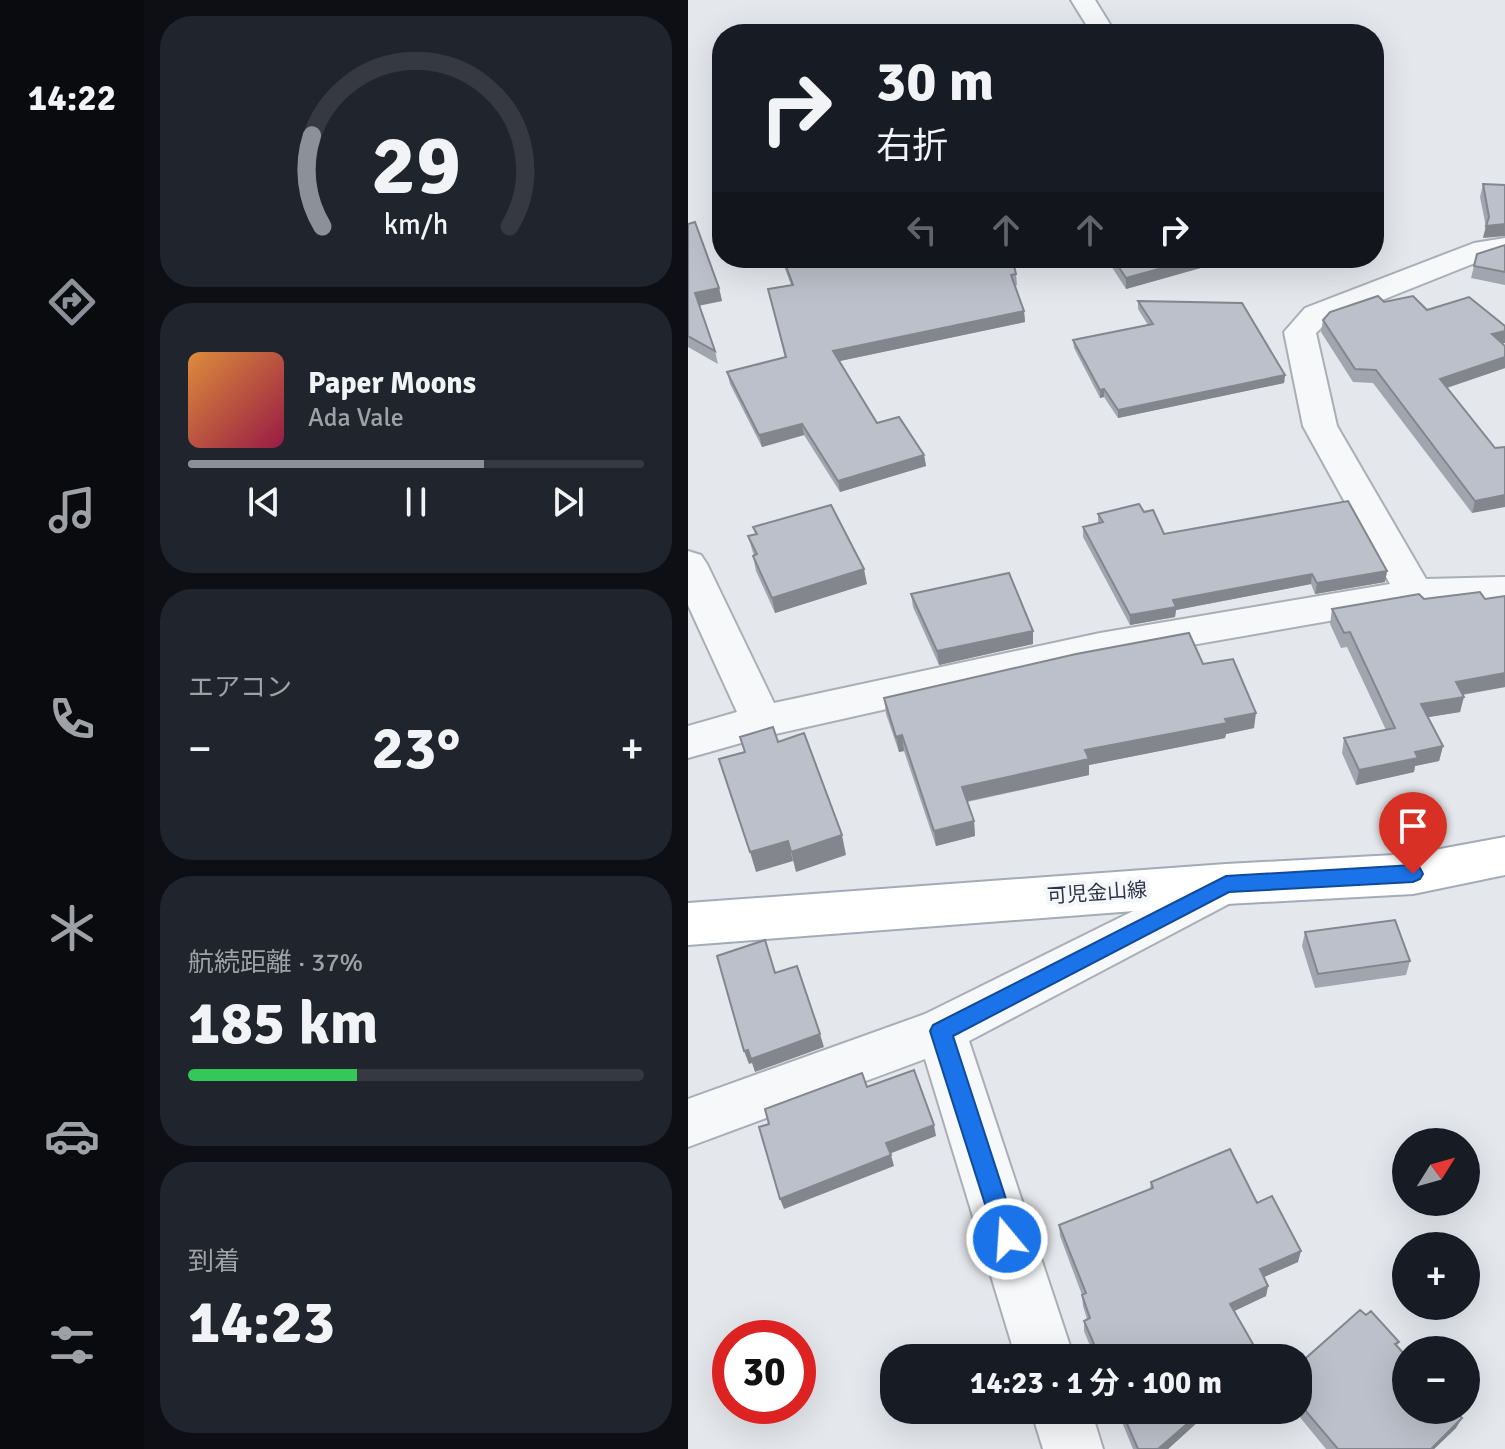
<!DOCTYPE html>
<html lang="ja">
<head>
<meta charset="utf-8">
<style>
	:root { --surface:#171b24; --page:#20242c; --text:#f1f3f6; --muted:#9ea1a6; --line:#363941; --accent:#8c9099 }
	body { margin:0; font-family:Signika,"Noto Sans JP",sans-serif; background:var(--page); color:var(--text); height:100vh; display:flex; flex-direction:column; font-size:30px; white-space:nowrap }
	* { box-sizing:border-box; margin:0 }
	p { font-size:26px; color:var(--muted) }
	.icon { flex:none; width:44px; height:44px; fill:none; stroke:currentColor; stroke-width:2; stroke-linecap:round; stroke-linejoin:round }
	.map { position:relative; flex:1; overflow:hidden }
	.sheet { display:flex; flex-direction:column; gap:16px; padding:16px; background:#0d0f14; width:544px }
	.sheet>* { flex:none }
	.banner { position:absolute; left:24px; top:24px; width:672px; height:244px; border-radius:32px; box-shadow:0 8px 32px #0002; background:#171b24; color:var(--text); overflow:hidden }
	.needle { width:52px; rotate:53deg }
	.tools { position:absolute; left:704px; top:1128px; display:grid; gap:16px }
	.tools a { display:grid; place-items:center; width:88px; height:88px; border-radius:50%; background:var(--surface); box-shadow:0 8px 32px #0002; font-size:40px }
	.speed { position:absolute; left:24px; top:1320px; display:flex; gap:16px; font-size:40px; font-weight:700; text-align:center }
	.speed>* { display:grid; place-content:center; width:104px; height:104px; border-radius:50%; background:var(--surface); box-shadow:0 8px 32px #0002; line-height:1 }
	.speed .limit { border:12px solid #d22; background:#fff; color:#111 }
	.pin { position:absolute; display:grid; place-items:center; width:68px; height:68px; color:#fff; margin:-82px -34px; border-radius:50% 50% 50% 0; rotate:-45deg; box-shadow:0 0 8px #0007 }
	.pin .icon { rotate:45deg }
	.me { position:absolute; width:88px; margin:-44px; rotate:342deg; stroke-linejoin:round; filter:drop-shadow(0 0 6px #0008) }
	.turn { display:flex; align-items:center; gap:28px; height:168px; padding:0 32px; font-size:36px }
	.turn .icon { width:104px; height:104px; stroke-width:2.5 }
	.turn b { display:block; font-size:56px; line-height:68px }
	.lanes { display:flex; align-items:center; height:76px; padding:0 32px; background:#0003; justify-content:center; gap:40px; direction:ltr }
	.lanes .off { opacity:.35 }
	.big { font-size:60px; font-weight:700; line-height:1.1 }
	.sheet .widget { flex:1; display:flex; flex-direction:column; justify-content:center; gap:12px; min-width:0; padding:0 28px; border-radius:32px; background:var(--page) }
	.sheet .dial { align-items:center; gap:0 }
	.dial svg { height:208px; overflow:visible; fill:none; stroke:var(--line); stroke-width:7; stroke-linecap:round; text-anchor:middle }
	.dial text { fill:var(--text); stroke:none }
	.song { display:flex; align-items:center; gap:24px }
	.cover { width:96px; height:96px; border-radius:12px; background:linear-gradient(135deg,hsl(30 70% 55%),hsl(340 70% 35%)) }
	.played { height:8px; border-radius:4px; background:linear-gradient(90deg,var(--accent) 65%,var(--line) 65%) }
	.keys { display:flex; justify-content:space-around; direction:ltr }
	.heat { display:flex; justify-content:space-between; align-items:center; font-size:44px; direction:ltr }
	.charge { height:12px; border-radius:6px; background:linear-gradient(90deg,#34c759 37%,var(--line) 0) }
	.trip { position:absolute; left:192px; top:1344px; width:432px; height:80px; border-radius:32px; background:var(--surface); box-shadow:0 8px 32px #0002; font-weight:700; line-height:80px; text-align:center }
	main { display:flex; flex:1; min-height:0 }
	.tabs { display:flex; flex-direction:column; width:144px; justify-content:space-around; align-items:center; background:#090b0e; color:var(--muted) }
	.tabs .icon { width:56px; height:56px }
	.tabs .on { color:var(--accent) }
	.tabs b { font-size:36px; color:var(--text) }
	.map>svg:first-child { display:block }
</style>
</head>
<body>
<main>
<nav class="tabs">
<b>14:22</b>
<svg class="icon on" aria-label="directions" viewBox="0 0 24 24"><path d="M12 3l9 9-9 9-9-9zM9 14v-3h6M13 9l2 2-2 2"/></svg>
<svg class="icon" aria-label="music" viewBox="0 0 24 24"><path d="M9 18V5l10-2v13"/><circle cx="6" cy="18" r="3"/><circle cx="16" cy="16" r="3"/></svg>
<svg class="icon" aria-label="phone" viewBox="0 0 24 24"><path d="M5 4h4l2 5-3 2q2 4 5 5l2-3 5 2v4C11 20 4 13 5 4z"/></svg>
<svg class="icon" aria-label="climate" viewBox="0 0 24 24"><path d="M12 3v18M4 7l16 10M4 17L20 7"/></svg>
<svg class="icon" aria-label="car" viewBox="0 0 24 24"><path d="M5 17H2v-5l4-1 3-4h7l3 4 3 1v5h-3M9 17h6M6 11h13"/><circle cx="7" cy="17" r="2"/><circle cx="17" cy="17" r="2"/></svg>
<svg class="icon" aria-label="filters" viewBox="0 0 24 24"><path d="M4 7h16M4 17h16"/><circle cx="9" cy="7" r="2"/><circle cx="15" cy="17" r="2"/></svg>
</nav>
<section class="sheet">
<div class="widget dial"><svg viewBox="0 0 100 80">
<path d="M14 69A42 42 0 1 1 86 69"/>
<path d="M14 69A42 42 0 0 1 10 34" stroke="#8c9099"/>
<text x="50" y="56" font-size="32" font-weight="700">29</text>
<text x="50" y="72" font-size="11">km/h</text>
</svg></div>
<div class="widget">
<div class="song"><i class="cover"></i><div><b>Paper Moons</b><p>Ada Vale</p></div></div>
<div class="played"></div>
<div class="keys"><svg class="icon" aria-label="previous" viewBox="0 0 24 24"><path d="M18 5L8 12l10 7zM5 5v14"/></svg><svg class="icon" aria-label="pause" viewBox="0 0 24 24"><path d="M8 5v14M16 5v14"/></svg><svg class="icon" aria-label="next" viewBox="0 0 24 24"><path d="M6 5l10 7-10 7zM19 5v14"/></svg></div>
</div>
<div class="widget"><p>エアコン</p>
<div class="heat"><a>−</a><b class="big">23°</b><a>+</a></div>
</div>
<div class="widget"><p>航続距離 · 37%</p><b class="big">185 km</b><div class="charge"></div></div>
<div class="widget"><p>到着</p><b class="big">14:23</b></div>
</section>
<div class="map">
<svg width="817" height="1449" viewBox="0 0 817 1449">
	<rect width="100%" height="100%" fill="#e4e7ec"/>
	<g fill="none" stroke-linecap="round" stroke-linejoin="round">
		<defs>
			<path id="street" d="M383,0H407L428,34H404Z
				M817,238V256L802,257L639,322L628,333L649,426L738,579L817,577V603L727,606L412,661L74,737L0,758V726L49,712L0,605V551L13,555L19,564L86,703L412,633L702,584L615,426L596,332L617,308L786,243Z
				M538,865L554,871L561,884L554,897L281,1041L386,1358H328L237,1059L0,1147V1099L237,1014Z
				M343,1410H403L415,1449H355Z"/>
			<path id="primary" d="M817,837V875L725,894L538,904L0,945V903L538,864L725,854Z"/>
		</defs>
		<use href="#street" stroke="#a9aeb7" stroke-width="4"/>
		<use href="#primary" stroke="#a3abb8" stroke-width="4"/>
		<use href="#street" fill="#f7f8fa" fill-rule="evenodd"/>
		<use href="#primary" fill="#fff" fill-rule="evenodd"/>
	</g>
	<path fill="#a1a5ae" d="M795,184L817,185L795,238L798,227L792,197Z
		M0,224L31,288L34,301L11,305L27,351L30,364L0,347Z
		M817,245V285L783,278L786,266Z
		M93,258H324L328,274L329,285L327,286L336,311L337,322L152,361L189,423L236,455L238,466L152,492L116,435L74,447L42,384L39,372L97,358L80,289L103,285Z
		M418,258H548L438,289Z
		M450,301L597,375L596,383L430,418L416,397L412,398L386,348L385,340L460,325L450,309Z
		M696,302L817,326V343H815L817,368L759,388L807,448L784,513L685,383L665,382L633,332L635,320Z
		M456,512L476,534L699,571L697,582L627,594L623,584L488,610L487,617L442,625L395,537V527L410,523V514Z
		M65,527L179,584L87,613L68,571L65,556H66L60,536L67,534Z
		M223,594L345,631V644L251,665L225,607Z
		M817,596V687L775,695L772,712L740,717L755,746L751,761L727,766L726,772L668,785L654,753L656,738L698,730L659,647L653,648L642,624L644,609L736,599H797Z
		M515,664L566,728L538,734L537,738L401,765V775L279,802L286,821L287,836L248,846L216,751L211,752L198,714L196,698Z
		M617,932L722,961L718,975L627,988L614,946Z
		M463,1182L569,1203L610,1262L576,1277L580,1286L578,1296L546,1311L573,1358H407L396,1331V1321L399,1319L395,1306L394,1295L372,1236L371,1225L462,1189Z
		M711,1342L709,1346L768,1428L746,1449H638L606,1410H610V1365Z
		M429,1410H523L480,1449H445Z"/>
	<path fill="#83868d" d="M817,224V236L795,238L798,226Z
		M511,258H548L438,289V278Z
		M31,288L34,301L10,306L7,293Z
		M336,311L337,322L147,362L145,351Z
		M817,331V343L801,346L804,334Z
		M817,357V368L749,391L752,379Z
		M597,375L596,383L430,418V410Z
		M416,389V397L412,398V390Z
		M114,424L116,435L74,447L71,435Z
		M236,455L238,466L152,492L150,481Z
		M817,495V507L784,513L787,501Z
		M176,569L179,584L87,613L84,598Z
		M699,571L697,582L627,594L629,583Z
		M624,574L623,584L488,610L487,617L442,625V615L485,600Z
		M345,631V644L251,665L249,651Z
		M817,673V687L764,696L768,682Z
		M776,697L772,712L729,719L733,704Z
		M568,713L566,728L538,734L537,738L401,765V775L275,802L274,787L397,750Z
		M214,735L216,751L211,752L208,737Z
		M755,746L751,761L727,766L726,772L668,785L671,770L727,752Z
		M286,821L287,836L248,846L246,831Z
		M154,835L158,855L108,872L103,852Z
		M100,841L105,861L68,872L62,852Z
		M132,1034L136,1047L67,1072L64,1063L61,1064L56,1051Z
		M246,1125L248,1136L201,1154L198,1143Z
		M203,1155L206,1166L96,1209L92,1199Z
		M613,1251L610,1262L569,1280L572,1269Z
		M580,1286L578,1296L540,1314L542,1304Z
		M515,1410H523L480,1449H470Z
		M774,1418L768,1428L746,1449H743Z"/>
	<path fill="#bbc0ca" stroke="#83868d" stroke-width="2" d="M795,184L817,185V224L798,226L801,217Z
		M7,222L31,288L7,293L27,351L0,336V224Z
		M817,245V272L786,266L789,254Z
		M95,258H324L328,274L323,275L336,311L145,351L189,423L211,417L236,455L150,481L114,424L71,435L39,372L98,357L80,289L105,285Z
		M425,258H511L438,278Z
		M690,296L696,302L725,296L739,310L781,297L817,326V331L804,334L817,346V357L752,379L807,448L817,447V495L787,501L688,370L667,369L635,320L642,312Z
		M450,301L554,303L597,375L430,410L416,389L412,390L385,340L465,324Z
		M660,501L699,571L629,583L624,574L485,600L488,607L442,615L395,527L415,522L410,514L451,504L456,512L465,510L476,534Z
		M143,505L176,569L84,598L65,556L69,554L60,536L69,534L65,527Z
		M321,573L345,631L249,651L223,594Z
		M792,592L797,599L817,596V673L768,682L776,697L733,704L755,746L727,752L730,758L671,770L656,738L707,728L662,632L656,633L644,609L731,594L736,599Z
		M501,633L515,664L545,659L568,713L537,719L539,723L397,750L401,759L274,787L286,821L246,831L214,735L208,737L196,698L388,654Z
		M85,727L90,742L116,733L154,835L103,852L100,841L62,852L31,759L57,752L52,737Z
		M707,920L722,961L630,974L617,932Z
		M77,940L87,973L109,966L132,1034L63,1059L60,1050L56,1051L29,956Z
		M226,1070L246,1125L198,1143L203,1155L92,1199L71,1127L81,1124L77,1109L174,1073L179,1087Z
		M542,1149L569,1203L584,1196L613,1251L572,1269L580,1286L542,1304L573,1358H412L396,1321L402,1318L394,1295L398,1293L371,1225L465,1188L463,1182Z
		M672,1310L678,1315L683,1311L711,1342L707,1344L718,1356V1410H766L774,1418L743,1449H650L610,1402V1365Z
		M433,1410H515L470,1449H450Z"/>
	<path fill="#1a73e8" stroke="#114b97" stroke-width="2" d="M725,865L732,868L735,874L732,879L725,882L541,892L265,1036L331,1239L327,1248L319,1251L311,1248L242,1031L245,1025L538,876Z"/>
	<g text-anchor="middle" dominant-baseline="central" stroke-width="8" stroke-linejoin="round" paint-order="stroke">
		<g font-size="20" fill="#2b3445" stroke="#f4f6f9">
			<text transform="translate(409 893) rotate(-4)">可児金山線</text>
		</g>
	</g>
</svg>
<div class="tools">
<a><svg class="needle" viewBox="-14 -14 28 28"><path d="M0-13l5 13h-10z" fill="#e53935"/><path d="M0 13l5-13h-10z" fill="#9ea1a6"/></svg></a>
<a>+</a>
<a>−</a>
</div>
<div class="speed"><div class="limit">30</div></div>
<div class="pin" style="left:725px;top:874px;background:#d93025"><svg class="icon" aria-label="arrive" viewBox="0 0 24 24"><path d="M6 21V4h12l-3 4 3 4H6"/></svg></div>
<svg class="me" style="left:319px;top:1239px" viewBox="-20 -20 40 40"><circle r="17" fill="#1a73e8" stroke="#fff" stroke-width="3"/><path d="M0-11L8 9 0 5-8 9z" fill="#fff"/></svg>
<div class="trip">14:23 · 1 分 · 100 m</div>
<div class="banner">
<div class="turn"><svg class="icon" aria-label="right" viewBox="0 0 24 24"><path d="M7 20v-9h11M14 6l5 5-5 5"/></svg><div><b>30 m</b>右折</div></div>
<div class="lanes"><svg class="icon off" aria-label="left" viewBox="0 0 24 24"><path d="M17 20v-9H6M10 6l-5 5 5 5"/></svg><svg class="icon off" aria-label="ahead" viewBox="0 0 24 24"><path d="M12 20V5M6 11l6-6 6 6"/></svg><svg class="icon off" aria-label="ahead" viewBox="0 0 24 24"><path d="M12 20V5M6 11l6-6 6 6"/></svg><svg class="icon" aria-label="right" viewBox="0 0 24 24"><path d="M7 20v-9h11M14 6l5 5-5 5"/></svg></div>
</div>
</div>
</main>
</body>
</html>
